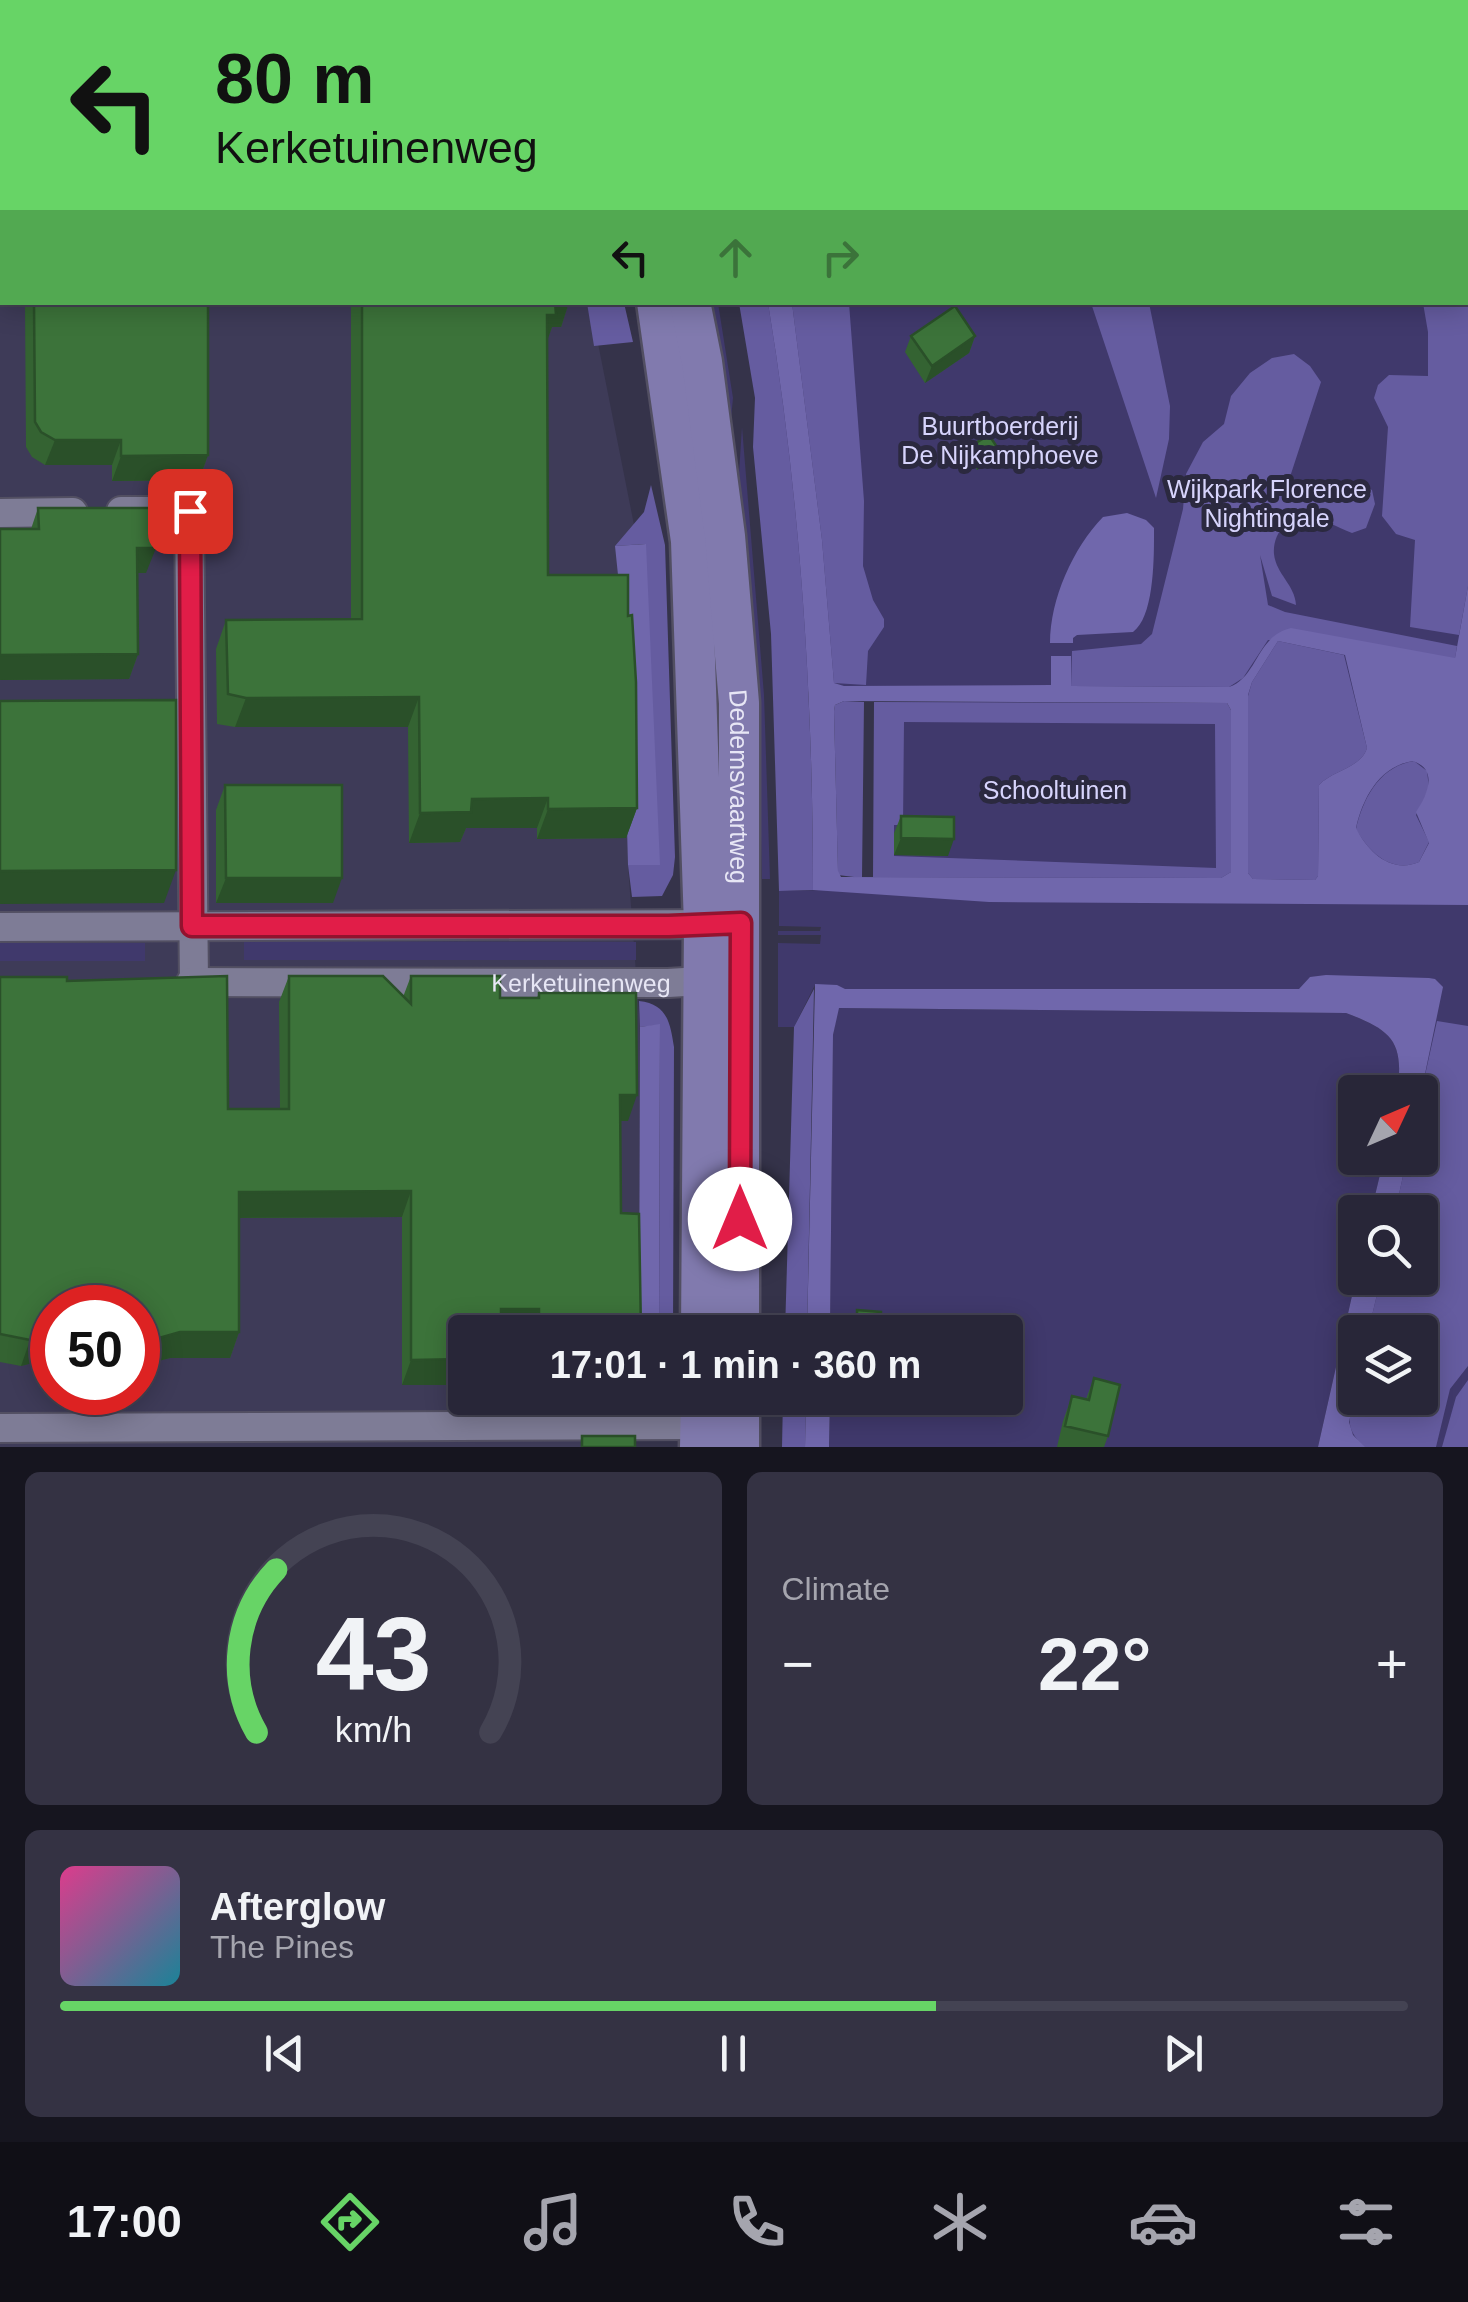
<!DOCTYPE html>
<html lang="en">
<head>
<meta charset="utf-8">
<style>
	:root { --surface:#282638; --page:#343243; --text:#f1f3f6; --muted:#a5a5ae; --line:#444353; --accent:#67d466 }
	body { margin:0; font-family:Helvetica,sans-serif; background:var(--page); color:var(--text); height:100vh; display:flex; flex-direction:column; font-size:38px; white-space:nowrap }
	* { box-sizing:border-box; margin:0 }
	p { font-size:32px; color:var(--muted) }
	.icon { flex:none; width:55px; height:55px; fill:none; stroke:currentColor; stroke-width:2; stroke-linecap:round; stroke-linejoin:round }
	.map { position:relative; height:1447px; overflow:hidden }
	.sheet { display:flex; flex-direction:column; gap:25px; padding:25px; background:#16151f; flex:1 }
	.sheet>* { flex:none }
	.top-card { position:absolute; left:0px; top:0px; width:1470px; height:305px; box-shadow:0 5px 25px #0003,0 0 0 2px var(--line); background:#67d466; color:#111; overflow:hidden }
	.needle { width:65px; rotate:46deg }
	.buttons { position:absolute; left:1338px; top:1075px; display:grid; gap:20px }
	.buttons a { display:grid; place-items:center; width:100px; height:100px; border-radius:10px; background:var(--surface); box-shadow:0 5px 25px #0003,0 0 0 2px var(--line); font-size:50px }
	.speed { position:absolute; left:30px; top:1285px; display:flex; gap:20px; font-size:50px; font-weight:700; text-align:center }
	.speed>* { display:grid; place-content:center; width:130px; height:130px; border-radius:50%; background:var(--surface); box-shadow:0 5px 25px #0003,0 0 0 2px var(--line); line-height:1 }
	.speed .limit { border:15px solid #d22; background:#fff; color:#111 }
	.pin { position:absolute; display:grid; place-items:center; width:85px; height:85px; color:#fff; margin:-42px; border-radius:20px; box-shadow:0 5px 15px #0006 }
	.me { position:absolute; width:110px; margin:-55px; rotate:0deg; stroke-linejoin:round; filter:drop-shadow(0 0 8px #0008) }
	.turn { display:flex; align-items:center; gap:35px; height:210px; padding:0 50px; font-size:45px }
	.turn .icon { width:130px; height:130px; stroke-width:2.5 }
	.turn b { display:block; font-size:70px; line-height:85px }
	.lanes { display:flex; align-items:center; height:95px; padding:0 50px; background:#0003; justify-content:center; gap:50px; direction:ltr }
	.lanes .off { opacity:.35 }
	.big { font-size:75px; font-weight:800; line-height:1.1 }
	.sheet .card { flex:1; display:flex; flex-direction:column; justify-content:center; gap:15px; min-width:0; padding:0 35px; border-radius:15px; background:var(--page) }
	.sheet .dial { align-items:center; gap:0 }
	.dial svg { height:260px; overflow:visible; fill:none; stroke:var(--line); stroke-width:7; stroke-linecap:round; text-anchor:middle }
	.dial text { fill:var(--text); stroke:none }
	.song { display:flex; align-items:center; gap:30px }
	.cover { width:120px; height:120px; border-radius:15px; background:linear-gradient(135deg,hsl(330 70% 55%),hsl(190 70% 35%)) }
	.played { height:10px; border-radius:5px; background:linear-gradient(90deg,var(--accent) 65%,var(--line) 65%) }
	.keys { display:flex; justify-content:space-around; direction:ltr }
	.heat { display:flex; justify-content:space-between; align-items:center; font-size:55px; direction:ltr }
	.sheet .tiles { flex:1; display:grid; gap:25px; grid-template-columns:1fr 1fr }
	.card:last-child { grid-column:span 2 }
	.trip { position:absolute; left:448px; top:1315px; width:575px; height:100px; border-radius:10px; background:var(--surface); box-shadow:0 5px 25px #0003,0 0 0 2px var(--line); font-weight:800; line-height:100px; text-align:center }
	.dock { display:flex; height:160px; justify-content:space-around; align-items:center; background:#100f16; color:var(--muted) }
	.dock .icon { width:70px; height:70px }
	.dock .current { color:var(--accent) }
	.dock b { font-size:45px; color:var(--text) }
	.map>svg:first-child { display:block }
</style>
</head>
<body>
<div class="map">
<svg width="1468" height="1447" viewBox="0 0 1468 1447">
	<rect width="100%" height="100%" fill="#35334a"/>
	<path fill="#3e3b58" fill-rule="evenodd" d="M0,209H2V302L590,303L639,550L628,865L640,1027L639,1332H465V1398H639L634,1447H0ZM52,1308H138V1392H52Z"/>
	<path fill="#40396c" d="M1468,170V1447H1330L1355,1335V1398H1420V1332H1355L1368,1278H1420V1212H1382L1395,1158H1420V1092L1402,1037L1365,1006L817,998L815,985L794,1027H778V943L820,944L821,935H778V931H820L821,927L779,926V891L823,890L878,877L880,702L1227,703L1231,849L1235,702L791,691L749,303L1468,302Z
		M704,303H718L733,398L730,429Z
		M742,427L764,695L770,879H762L758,710L739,473Z
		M244,941L636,942V960H244Z
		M0,943H145V961H0Z
		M838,1008L1346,1013C1391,1030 1405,1041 1397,1092H1355V1158H1384L1371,1212H1355L1356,1278L1318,1447H829L830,1398H1005V1332H830L833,1035Z"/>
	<path fill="#655ca0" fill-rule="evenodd" d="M1219,0H1373L1374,2H1218Z
		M1468,200V586L1459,635L1410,627L1415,540L1396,534L1382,516L1388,427L1374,398L1378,385L1389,375L1428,376V332L1423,303L1468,302Z
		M587,303H624L633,342L594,346Z
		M739,303H768C800,496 813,694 813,890L779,891L771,634L753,447L755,398Z
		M792,303H849L864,501L863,566L873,600L884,619V627L868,651L866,685L834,683L822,540Z
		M1091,303H1149L1170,406L1169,439L1156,498Z
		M1294,354L1310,366L1321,382L1288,483C1302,483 1317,487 1331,487C1353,486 1348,477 1372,490L1375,504L1366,528L1352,533C1331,525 1305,507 1285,525C1277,532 1273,544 1274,554C1276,574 1295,585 1296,605L1272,596L1260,555L1268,605L1285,612L1457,646L1455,659L1373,646L1268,640L1243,678L1229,687L1071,686L1072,651L1141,644L1152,634L1183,509L1186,474L1203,442L1224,424L1231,396L1250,373L1272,358Z
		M651,485L665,545L675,857L673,875L662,896L632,897L628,865H659L645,544L615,546L644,512Z
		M1278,641L1344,655L1367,748C1361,768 1333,770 1319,785L1318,876L1315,880L1253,879L1248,873V696L1252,682Z
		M844,701L864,702L862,878L838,875L834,711L835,705Z
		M874,702L1227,703L1231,710V872L1221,878L873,877ZM904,722L1215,724L1216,868L894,856V825H903Z
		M1414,761L1427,771L1429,788L1416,815L1429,842L1419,862C1391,874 1369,852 1356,829C1363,798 1380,766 1414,761Z
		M814,989L807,1332H785L794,1027Z
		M639,1001C667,1004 670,1022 674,1047L673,1332H659L660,1025L640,1027Z
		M1437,1021L1468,1026V1366L1450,1389L1436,1447H1364C1344,1427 1349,1419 1355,1394V1398H1420V1332H1368L1381,1278H1420V1212H1395L1407,1158H1420V1098Z
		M1468,1380V1447H1442L1456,1397Z
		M783,1398H806L805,1447H782Z"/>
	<path fill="#7067ac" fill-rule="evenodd" d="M0,0H457L2,2L0,21Z
		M768,303H792L822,540L834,683L844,686L1051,685V656H1071V686L1229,687C1258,677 1256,636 1291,628L1455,658L1468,586V905L989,902L813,890C813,693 800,496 768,303ZM1278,641L1345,655L1367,748C1361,768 1333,770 1319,785L1318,876L1315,880L1253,879L1248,873V695L1252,682ZM844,701L1227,703L1231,710V872L1221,878L841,877L838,871L834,711L835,705ZM1413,761C1439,770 1427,795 1416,812L1429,843L1419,862C1391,874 1368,852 1356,828C1363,797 1380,766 1413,761Z
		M1127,513L1146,520L1154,528C1154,554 1155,616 1133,632L1077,635L1073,638V643H1050C1050,599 1073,548 1103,517Z
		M646,544L660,865H628L621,604L615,546Z
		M1326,975L1429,978L1435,979L1443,987L1420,1098V1092H1397C1405,1041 1391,1030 1346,1013L839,1008L833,1035L830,1332H807L815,984L837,985L845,989H1299L1310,977Z
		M660,1024L659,1332H639L640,1027Z
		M1384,1158H1407L1395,1212H1371Z
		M1356,1278H1381L1368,1332H1355V1394L1349,1422L1353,1435L1365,1447H1318Z
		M806,1398H830L829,1447H805Z"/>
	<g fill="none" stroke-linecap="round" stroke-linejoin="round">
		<defs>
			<g id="street">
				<path d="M121,511H189L194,982"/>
				<path d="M0,513L73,512"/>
				<path d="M0,927L718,924"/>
				<path id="s1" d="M191,982L668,983L718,980"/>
				<path d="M0,1428L701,1425"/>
			</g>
			<g id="secondary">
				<path d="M595,0V2"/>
				<path d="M638,0L639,2"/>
				<path d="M0,104H2"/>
				<path d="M0,148H2"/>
				<path d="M657,302L691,541L704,925L701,1332"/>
				<path id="s2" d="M690,302L702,362L725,536L739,703V1332"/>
				<path d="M700,1447L701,1398"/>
				<path d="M739,1447V1398"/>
			</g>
		</defs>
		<use href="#street" stroke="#524f62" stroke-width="32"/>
		<use href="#secondary" stroke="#524f62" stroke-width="45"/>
		<use href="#street" stroke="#7e7c96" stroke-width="28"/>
		<use href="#secondary" stroke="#817aae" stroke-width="40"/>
	</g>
	<path fill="#346332" d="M25,302H208V455L199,480L112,481V465H45L32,457L26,447Z
		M353,302H569L561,327H552L547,340L548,575L628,616L637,808L626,838L537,839V828H466L460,842L409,843L408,727H235L217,724L216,649L226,620L351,619V307Z
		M911,336H975L969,353L925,383L905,352Z
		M971,446L995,458L977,470L968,454Z
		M38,508L146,573H138V654L129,679L0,680V529H31Z
		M225,785L333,903H216V810Z
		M901,816L948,856L894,855V833Z
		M289,976L403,997L411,976L500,998H537L539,993L628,1121H620L621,1213L641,1332H465L402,1385V1217L239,1218V1332L230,1358H170L142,1365L138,1364V1308L49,1358L21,1366L0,1362V977L67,981L228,1109H280L279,1002Z
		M857,1310L880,1330L879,1332H854V1319Z
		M1094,1378L1108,1436L1104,1447H1057L1063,1421L1072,1396L1086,1399Z"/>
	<path fill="#2a5029" d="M798,0H861L860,2H797Z
		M553,302H569L561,327H552L546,344L547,315Z
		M975,336L969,353L925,383L932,366Z
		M55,440H121L112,465H45Z
		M999,450L995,458L977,470L980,461Z
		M208,455L199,480L112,481L121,456Z
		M137,548H156L146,573H128Z
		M138,654L129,679L0,680V655Z
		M419,697L408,727H235L246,698Z
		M548,798L537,828H466L460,842L409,843L420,813L472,799Z
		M637,808L626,838L537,839L548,809Z
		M901,838L954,839L948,856L894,855Z
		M176,870L164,903L0,904V871Z
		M226,878H342L333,903H216Z
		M620,1095H637L628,1121H611Z
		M411,1191L402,1217L230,1218L239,1192Z
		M501,1309H539L531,1332H492Z
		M857,1328L880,1330L879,1332H856Z
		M180,1332H239L230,1358H170L142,1365L152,1340Z
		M52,1334V1358L21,1366L30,1340Z
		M465,1359V1385H402L411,1360Z
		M532,1398H613L612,1402L530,1403Z"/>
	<path fill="#3c733a" stroke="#2a5029" stroke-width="2.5" d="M1080,0H1144V2H1080Z
		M34,302H208V455L121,456V440H55L41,432L35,422Z
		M362,302H555L556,315H547L548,575H628V616L632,615L636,682L637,808L548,809V798L472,799L471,812L420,813L419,697L246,698L228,694L226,620L362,619Z
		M955,306L975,336L932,366L911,336Z
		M989,435L999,450L980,461L971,446Z
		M38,508H156V548H137L138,654L0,655V529H39Z
		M176,700V870L0,871V701Z
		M225,785H342V878H226Z
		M901,816L954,817V839L901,838Z
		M227,976L228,1109H289V976H383L411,1004V976H500V998H539V993H636L637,1095H620L621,1213L639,1214L641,1332H539V1309H501V1332H465V1359L411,1360V1191L239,1192V1332H180L152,1340L138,1337V1308H52V1334L30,1340L0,1334V977H67V981Z
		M857,1310L881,1312L880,1330L857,1328Z
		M1094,1378L1120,1385L1108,1436L1065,1426L1072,1396L1089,1400Z
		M582,1436H635V1447H582Z"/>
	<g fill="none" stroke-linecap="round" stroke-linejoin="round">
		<defs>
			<path id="route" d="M190,511L192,926H669L741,923L740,1219"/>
		</defs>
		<use href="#route" stroke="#92132f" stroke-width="25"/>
		<use href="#route" stroke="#e11d48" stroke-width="18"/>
	</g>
	<g text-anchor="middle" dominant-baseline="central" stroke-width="10" stroke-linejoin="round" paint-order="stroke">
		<g font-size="25" fill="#d7d4fc" stroke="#2b293f">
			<text x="1000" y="426">Buurtboerderij<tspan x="1000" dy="29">De Nijkamphoeve</tspan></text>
			<text x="1267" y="489">Wijkpark Florence<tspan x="1267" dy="29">Nightingale</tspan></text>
			<text x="1055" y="790">Schooltuinen</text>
		</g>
		<g font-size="25" fill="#e7e6f5" stroke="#2b293f">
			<text stroke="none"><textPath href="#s2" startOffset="488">Dedemsvaartweg</textPath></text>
			<text stroke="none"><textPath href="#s1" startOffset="390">Kerketuinenweg</textPath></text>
		</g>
	</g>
</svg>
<div class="buttons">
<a><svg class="needle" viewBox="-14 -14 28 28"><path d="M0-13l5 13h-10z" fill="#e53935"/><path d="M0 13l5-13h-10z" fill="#a5a5ae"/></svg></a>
<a><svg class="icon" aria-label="search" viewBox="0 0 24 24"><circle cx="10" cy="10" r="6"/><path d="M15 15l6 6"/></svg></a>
<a><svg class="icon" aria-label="layers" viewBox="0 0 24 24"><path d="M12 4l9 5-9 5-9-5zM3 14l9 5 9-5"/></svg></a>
</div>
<div class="speed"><div class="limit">50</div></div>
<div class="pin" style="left:190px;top:511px;background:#d93025"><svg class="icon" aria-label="arrive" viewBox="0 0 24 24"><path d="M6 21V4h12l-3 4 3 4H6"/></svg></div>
<svg class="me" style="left:740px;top:1219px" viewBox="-20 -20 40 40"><circle r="19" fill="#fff"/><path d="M0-13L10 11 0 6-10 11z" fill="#e11d48"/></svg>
<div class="trip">17:01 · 1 min · 360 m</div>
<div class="top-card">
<div class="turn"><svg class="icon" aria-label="left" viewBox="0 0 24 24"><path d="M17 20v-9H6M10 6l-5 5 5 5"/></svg><div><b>80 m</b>Kerketuinenweg</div></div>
<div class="lanes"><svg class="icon" aria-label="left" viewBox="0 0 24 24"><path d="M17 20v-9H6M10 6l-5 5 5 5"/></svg><svg class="icon off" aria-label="ahead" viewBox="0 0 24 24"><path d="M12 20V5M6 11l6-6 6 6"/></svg><svg class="icon off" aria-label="right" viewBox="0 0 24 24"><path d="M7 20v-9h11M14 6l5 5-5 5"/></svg></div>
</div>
</div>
<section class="sheet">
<div class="tiles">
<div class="card dial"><svg viewBox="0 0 100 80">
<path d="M14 69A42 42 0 1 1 86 69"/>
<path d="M14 69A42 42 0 0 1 20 19" stroke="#67d466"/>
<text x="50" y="56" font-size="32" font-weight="700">43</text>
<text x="50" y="72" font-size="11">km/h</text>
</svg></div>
<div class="card"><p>Climate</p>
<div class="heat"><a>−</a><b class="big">22°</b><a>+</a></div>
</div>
<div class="card">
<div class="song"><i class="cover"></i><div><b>Afterglow</b><p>The Pines</p></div></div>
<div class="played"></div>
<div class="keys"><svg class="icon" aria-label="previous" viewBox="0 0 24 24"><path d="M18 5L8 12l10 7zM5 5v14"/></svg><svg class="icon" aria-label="pause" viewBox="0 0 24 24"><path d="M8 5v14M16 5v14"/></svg><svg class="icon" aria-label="next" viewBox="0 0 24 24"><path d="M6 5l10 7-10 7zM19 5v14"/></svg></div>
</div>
</div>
</section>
<nav class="dock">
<b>17:00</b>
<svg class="icon current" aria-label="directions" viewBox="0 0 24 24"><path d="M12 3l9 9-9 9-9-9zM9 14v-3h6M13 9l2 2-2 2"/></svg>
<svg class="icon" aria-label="music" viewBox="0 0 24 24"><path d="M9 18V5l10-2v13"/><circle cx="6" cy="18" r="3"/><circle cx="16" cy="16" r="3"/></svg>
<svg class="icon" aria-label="phone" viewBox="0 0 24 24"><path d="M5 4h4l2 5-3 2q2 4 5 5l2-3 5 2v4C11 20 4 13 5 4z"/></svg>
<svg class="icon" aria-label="climate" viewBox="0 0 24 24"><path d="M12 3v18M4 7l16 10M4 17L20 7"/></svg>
<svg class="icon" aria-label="car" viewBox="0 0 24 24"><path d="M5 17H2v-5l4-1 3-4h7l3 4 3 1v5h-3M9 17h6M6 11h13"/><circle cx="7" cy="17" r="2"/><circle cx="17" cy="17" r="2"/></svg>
<svg class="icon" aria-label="filters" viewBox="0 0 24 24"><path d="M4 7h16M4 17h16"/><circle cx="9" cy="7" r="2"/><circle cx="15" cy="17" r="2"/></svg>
</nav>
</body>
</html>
